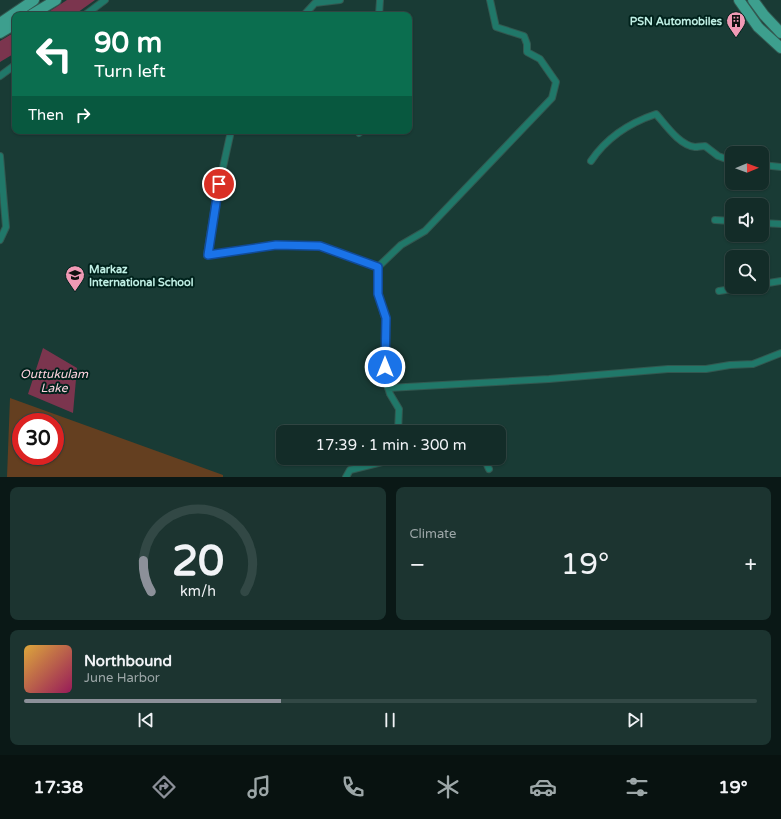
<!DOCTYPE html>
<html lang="en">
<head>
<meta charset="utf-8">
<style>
	:root { --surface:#132c28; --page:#1c3430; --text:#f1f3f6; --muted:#9da7a8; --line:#324845; --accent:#8c9099 }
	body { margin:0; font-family:"Varela Round",sans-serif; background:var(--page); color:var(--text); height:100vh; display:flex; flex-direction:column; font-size:15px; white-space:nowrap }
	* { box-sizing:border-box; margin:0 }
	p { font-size:13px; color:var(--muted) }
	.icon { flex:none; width:22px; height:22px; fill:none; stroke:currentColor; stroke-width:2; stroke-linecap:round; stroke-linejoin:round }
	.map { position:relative; height:477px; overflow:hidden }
	.sheet { display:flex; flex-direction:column; gap:10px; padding:10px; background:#0a1816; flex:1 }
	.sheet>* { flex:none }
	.hud { position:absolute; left:12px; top:12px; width:400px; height:122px; border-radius:8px; box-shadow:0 1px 3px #0004,0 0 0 1px var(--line); background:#0b6e4f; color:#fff; overflow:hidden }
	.needle { width:26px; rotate:89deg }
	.tools { position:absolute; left:725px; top:146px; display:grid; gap:8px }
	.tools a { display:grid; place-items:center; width:44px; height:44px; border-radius:8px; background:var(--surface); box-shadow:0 1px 3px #0004,0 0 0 1px var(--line); font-size:20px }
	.speed { position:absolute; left:12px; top:413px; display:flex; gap:8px; font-size:20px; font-weight:700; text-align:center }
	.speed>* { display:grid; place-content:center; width:52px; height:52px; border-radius:50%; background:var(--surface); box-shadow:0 1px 3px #0004,0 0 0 1px var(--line); line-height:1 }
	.speed .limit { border:6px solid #d22; background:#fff; color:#111 }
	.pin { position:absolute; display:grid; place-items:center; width:34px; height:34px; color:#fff; margin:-17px; border:2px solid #fff; border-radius:50%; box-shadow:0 1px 4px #0007 }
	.me { position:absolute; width:44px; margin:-22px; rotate:0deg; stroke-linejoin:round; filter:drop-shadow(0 0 3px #0008) }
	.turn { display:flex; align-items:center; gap:14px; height:84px; padding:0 16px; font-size:18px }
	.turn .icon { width:52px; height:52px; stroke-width:2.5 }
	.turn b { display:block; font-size:28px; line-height:34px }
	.then { display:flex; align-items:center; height:38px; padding:0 16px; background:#0003; gap:8px; font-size:15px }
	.big { font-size:30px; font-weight:600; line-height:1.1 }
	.sheet .tile { flex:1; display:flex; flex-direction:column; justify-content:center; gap:6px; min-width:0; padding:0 14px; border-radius:8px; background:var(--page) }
	.sheet .dial { align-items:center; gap:0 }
	.dial svg { height:104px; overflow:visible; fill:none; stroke:var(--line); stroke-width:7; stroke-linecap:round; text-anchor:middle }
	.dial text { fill:var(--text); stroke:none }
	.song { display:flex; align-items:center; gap:12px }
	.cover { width:48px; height:48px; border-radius:6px; background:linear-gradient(135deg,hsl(40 70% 55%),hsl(330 70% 35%)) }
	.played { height:4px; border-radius:2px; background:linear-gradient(90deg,var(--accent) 35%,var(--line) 35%) }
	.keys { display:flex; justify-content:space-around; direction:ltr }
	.heat { display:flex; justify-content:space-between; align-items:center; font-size:22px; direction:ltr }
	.sheet .tiles { flex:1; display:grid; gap:10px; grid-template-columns:1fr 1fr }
	.tile:last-child { grid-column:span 2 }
	.trip { position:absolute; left:276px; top:425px; width:230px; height:40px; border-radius:8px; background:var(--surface); box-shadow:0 1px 3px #0004,0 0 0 1px var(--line); font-weight:600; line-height:40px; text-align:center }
	.tabs { display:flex; height:64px; justify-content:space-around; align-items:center; background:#081210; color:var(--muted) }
	.tabs .icon { width:28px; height:28px }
	.tabs .selected { color:var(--accent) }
	.tabs b { font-size:18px; color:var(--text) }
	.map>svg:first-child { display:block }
</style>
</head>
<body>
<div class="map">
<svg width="781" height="477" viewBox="0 0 781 477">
	<rect width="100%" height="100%" fill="#193b35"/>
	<path fill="#643f20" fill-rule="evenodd" d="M10,398L223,475V477H7ZM21,422H55V456H21Z"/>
	<path fill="#7b354e" d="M67,0H95L74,15H44Z
		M15,32V53L0,62V41Z
		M43,348L77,368L73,413L28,394Z"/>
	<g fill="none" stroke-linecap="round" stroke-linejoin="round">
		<defs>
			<path id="street" d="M85,15L105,0
				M304,15L315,3L340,0
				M379,15L380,0
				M0,76L15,65
				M231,131L216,199L207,255L277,245L320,246L378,267L401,245L425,231L552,98L556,82L540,59L527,52V44L524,36L496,27L490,0
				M358,131L359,133
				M0,156L6,227L0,240
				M591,161C607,137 629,123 656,114C666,125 679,145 695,147C698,147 702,146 705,146L718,156L732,161
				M762,165L781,167
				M715,220L732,221
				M762,223L781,224
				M378,267V294L385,318V377L390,394L399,409L398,432
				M762,284L781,281
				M719,291L745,287
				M388,388L549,379L668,369H706L730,365L753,364L781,353
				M484,458L489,469
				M346,477L350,470L398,458"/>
			<path id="primary" d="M739,0L758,27L781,48
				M753,0L764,15L781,33
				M31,15L56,0
				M0,23L34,0
				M0,33L15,24"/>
		</defs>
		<use href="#street" stroke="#325850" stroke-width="8"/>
		<use href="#primary" stroke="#325850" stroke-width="12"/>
		<use href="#street" stroke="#207869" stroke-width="6"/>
		<use href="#primary" stroke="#3d9f8e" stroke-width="10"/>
	</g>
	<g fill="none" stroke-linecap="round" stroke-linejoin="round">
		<defs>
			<path id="route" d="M219,184L208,255L276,245L320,246L378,267V294L386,318L385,367"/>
		</defs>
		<use href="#route" stroke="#114b97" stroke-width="10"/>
		<use href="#route" stroke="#1a73e8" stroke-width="7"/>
	</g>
	<defs>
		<symbol id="building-pin" viewBox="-11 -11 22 30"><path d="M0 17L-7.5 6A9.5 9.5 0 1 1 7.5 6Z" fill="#f09ab5" stroke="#00221c"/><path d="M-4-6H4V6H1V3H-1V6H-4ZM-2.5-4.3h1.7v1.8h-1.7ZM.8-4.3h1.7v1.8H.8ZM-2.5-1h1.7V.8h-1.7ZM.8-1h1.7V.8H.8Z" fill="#111"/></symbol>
		<symbol id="school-pin" viewBox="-11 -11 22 30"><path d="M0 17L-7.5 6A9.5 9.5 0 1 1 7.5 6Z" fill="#f09ab5" stroke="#00221c"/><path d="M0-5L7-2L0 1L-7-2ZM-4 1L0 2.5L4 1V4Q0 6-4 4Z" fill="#111"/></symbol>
	</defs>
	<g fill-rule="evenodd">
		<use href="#building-pin" x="725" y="10" width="22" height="30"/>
		<use href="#school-pin" x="64" y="264" width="22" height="30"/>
	</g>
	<g text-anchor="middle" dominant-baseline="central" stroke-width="4" stroke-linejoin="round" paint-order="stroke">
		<g font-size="11" font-weight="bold" fill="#c0f0e5" stroke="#00221c" text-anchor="end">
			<text x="722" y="21">PSN Automobiles</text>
			<text x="89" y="269" text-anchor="start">Markaz<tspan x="89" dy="13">International School</tspan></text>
		</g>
		<g font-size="12" font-style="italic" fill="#fdd1dd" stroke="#00221c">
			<text x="54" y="374">Outtukulam<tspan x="54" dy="14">Lake</tspan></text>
		</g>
	</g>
</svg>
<div class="tools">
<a><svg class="needle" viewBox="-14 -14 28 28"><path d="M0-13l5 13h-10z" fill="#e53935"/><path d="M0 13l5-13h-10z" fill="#9da7a8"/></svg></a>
<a><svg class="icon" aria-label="sound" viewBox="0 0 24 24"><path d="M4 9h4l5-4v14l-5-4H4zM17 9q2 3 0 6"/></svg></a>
<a><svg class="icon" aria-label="search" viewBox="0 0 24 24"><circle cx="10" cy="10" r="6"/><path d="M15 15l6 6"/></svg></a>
</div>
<div class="speed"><div class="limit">30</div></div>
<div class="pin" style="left:219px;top:184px;background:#d93025"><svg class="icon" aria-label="arrive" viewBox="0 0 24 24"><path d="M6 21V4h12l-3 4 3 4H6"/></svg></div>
<svg class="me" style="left:385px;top:367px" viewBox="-20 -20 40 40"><circle r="17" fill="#1a73e8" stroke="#fff" stroke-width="3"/><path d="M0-11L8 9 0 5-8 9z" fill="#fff"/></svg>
<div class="trip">17:39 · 1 min · 300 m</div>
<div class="hud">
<div class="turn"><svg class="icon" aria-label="left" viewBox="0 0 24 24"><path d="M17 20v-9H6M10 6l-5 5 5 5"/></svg><div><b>90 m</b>Turn left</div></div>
<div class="then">Then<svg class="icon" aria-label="right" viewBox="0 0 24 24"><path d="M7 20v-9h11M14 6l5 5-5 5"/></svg></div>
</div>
</div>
<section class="sheet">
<div class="tiles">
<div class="tile dial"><svg viewBox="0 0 100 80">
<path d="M14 69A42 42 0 1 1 86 69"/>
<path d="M14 69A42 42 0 0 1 8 45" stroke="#8c9099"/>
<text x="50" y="56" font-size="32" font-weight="700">20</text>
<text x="50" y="72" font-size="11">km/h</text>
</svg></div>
<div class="tile"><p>Climate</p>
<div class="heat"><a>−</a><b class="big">19°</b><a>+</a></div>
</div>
<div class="tile">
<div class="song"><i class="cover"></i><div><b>Northbound</b><p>June Harbor</p></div></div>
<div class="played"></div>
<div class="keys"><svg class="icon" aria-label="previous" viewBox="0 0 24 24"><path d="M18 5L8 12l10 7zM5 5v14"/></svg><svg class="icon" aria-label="pause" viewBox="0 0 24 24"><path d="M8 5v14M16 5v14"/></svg><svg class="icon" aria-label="next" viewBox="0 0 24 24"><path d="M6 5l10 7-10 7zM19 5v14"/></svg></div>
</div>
</div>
</section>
<nav class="tabs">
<b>17:38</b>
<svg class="icon selected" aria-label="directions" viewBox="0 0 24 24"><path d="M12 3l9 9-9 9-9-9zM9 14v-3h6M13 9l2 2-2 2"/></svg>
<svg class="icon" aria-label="music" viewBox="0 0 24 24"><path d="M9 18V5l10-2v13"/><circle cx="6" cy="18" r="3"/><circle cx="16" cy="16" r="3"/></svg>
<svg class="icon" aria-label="phone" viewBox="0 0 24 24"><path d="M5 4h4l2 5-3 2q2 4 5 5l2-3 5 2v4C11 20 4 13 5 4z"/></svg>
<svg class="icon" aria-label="climate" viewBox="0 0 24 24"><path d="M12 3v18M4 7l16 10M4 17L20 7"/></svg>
<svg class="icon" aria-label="car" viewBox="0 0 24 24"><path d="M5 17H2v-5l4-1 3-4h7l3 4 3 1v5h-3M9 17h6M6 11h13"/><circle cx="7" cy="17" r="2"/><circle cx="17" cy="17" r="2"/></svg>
<svg class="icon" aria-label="filters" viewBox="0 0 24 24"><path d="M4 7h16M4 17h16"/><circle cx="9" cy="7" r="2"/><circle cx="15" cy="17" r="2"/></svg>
<b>19°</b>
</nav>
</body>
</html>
